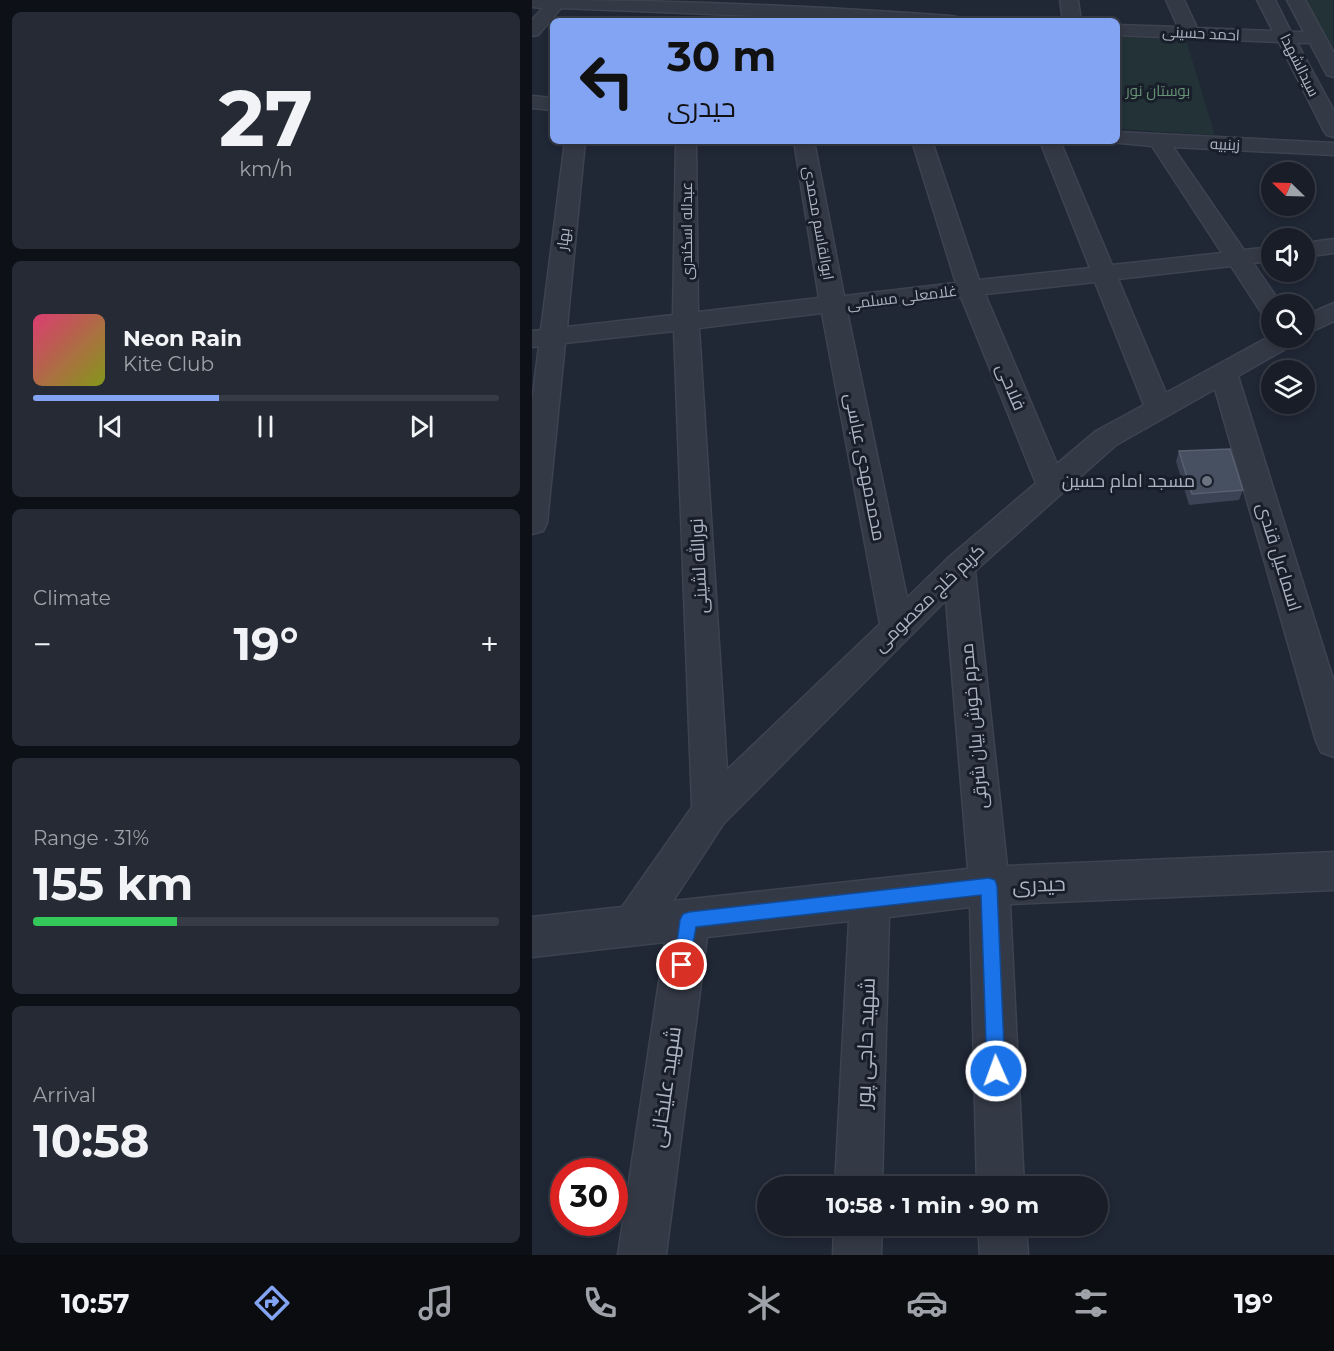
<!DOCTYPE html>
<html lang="en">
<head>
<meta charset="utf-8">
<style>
	:root { --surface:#181d28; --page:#252a34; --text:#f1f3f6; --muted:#9fa2a8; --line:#363b45; --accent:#83a3f3 }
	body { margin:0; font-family:Montserrat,Cairo,sans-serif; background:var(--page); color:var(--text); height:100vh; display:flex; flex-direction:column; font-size:22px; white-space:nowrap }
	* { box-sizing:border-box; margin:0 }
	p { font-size:20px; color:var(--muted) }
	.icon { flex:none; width:33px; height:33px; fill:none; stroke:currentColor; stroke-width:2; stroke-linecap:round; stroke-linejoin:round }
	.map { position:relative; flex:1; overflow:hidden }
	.drawer { display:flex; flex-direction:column; gap:12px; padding:12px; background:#0d1016; width:532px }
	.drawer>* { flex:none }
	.top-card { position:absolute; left:18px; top:18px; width:570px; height:126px; border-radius:9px; box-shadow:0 3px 9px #0003,0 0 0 2px var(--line); background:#83a3f3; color:#111; overflow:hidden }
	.needle { width:39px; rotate:293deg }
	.tools { position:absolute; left:729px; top:162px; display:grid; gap:12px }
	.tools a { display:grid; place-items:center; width:54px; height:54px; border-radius:50%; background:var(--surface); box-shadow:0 3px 9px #0003,0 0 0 2px var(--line); font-size:30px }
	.speed { position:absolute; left:18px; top:1158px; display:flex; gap:12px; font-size:30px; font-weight:700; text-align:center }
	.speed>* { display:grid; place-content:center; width:78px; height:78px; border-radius:50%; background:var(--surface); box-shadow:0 3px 9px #0003,0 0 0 2px var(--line); line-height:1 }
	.speed .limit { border:9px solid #d22; background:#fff; color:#111 }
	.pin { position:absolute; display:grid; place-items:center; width:51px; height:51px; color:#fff; margin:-26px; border:3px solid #fff; border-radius:50%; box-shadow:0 2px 6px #0007 }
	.me { position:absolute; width:66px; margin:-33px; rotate:358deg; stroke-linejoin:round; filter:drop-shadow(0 0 4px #0008) }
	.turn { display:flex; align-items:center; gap:21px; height:126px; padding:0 18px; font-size:27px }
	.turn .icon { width:78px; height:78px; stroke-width:2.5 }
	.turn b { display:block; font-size:42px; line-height:51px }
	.big { font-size:45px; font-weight:700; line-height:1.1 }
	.drawer .tile { flex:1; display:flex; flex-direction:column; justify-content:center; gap:9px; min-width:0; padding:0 21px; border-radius:9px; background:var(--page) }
	.drawer .dial { align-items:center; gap:0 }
	.dial b { font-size:78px; line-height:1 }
	.song { display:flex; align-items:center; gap:18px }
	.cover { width:72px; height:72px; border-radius:9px; background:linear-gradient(135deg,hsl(340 70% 55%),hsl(70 70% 35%)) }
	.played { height:6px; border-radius:3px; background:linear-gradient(90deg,var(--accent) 40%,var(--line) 40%) }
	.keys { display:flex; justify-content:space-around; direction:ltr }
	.heat { display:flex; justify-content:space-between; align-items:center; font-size:33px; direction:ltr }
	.charge { height:9px; border-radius:4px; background:linear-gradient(90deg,#34c759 31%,var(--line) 0) }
	.trip { position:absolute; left:225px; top:1176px; width:351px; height:60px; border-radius:30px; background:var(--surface); box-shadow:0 3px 9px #0003,0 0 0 2px var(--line); font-weight:700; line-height:60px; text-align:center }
	.tab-bar { display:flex; height:96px; justify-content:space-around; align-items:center; background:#0a0c10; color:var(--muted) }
	.tab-bar .icon { width:42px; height:42px }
	.tab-bar .active { color:var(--accent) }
	.tab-bar b { font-size:27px; color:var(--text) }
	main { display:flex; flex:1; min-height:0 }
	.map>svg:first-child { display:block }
</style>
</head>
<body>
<main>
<section class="drawer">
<div class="tile dial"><b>27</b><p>km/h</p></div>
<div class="tile">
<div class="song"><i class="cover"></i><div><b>Neon Rain</b><p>Kite Club</p></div></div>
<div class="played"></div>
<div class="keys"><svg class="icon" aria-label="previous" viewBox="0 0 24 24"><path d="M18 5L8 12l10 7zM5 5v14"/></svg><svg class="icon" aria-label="pause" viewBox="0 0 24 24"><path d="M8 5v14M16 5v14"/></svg><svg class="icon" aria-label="next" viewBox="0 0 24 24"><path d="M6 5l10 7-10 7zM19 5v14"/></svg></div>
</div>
<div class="tile"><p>Climate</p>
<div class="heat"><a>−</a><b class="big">19°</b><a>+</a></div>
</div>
<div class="tile"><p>Range · 31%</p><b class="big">155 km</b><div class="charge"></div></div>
<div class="tile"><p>Arrival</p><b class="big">10:58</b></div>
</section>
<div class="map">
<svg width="802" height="1255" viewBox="0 0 802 1255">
	<rect width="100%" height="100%" fill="#202735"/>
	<path fill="#223236" d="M773,0H801V48L776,5Z
		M585,36L654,40L683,135L585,129Z"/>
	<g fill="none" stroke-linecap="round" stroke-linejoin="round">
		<defs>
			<path id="minor" d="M0,0C140,0 280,6 419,16L425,17L428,21H347L29,8L6,35L0,36V20L11,8L0,7Z
				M528,0H546L549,21H531Z
				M634,0H652L665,28L741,31L725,0H743L759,32H772L755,0H773L802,53V77L795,75L778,43H765L802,111V137L795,135L792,131L747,42L585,35V25L646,27Z
				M0,96L21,98V110L0,108Z
				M585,132L802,143V155L641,147L712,250L740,247V261L721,263L749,304H740V317L731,315L699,266L586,279L634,393L740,335V338H766L762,344L706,376L802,682V757L789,752L784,741L683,389L584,445L443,571L475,866L802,852V890L478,904L492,1186H445L438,907L357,917L350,1186H303L317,921L175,937L134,1255H86L133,942L0,957V917L90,907L160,807L142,331L33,343L15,523L11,531L0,534V402L7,346L0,347V331L9,330L33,141H53L35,327L141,315L144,141H164L166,312L287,298L262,141H282L312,296L424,283L380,141H400L447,280L558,268L508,141H528L580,265L690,253L620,146L578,142L585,141ZM563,282L612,405L564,431L525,464L453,294ZM429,297L504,483L416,558L375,598L315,311ZM290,313L348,624L195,770L167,328ZM414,600L436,869L141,901L192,823Z
				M802,239V253L772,257V243Z
				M802,303V321L772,335V316Z
				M302,1226H350L349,1255H301Z
				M446,1226H494L496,1255H448Z"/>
		</defs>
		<use href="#minor" stroke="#3d4350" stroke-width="3"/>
		<use href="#minor" fill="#343946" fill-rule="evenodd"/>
	</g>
	<path fill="#3b4354" d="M647,451L711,490L707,500L657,505L644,461Z"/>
	<path fill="#475060" stroke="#575f70" stroke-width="1.5" d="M698,449L711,490L660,494L647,451Z"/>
	<path fill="#1a73e8" stroke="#114b97" stroke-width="1.5" d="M457,878L463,880L465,886L473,1071L471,1077L464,1080L458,1077L455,1071L449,895L164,927L156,971L150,973L144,971L142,965L148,920L151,914L157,912Z"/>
	<circle fill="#6b7280" stroke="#191f2a" stroke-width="2" cx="675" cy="481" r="6"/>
	<g text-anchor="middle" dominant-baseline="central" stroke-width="6" stroke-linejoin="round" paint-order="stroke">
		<g font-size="15" fill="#aeb4c3" stroke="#191f2a">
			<text transform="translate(669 33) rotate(3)">احمد حسینی</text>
			<text transform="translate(768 65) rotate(63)">سیدالشهدا</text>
			<text transform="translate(693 144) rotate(3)">زینبیه</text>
			<text transform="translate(287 223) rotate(80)">ابوالقاسم محمدی</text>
			<text transform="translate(154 231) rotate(-90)">عبداله اسکندری</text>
			<text transform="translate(31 239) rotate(-83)">بهار</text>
			<text transform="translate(370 297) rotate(-7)">غلامعلی مسلمی</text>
		</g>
		<g font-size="15" fill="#669275" stroke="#191f2a">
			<text x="626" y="90">بوستان نور</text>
		</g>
		<g font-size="18" fill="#aeb4c3" stroke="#191f2a">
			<text transform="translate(479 387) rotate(67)">فلاحی</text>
			<text transform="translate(333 467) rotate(79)">محمدمهدی عباسی</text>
			<text transform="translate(747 557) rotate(73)">اسماعیل قندی</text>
			<text transform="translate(167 566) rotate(-93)">نورالله لشینی</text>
			<text transform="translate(397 598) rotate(-44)">کریم خلج معصومی</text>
			<text transform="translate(442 726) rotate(-95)">محرم خوش بیان شرقی</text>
		</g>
		<g font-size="18" fill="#aeb4c3" stroke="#191f2a" text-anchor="end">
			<text x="663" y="481">مسجد امام حسین</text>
		</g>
		<g font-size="21" fill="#aeb4c3" stroke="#191f2a">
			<text transform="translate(507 884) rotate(-2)">حیدری</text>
			<text transform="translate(333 1043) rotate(-88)">شهید حاجی پور</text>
			<text transform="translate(133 1087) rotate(-82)">شهید علیخانی</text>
		</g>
	</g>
</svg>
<div class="tools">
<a><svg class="needle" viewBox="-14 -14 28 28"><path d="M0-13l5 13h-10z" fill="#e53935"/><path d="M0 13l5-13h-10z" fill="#9fa2a8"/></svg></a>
<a><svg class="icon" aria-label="sound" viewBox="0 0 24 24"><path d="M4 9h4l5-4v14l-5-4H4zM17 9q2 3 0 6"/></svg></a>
<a><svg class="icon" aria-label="search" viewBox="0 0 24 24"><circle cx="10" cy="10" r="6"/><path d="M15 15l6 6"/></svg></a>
<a><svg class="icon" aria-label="layers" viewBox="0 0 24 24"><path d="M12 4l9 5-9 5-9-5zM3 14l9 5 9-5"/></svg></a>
</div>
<div class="speed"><div class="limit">30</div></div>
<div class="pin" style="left:150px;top:965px;background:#d93025"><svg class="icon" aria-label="arrive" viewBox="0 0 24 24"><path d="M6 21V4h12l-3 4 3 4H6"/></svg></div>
<svg class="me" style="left:464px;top:1071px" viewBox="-20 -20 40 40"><circle r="17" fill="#1a73e8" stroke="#fff" stroke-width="3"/><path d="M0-11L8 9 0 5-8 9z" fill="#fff"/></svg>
<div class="trip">10:58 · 1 min · 90 m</div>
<div class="top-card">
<div class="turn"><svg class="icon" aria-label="left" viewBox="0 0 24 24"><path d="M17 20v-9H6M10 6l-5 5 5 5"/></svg><div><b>30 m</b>حیدری</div></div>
</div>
</div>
</main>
<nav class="tab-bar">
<b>10:57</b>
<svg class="icon active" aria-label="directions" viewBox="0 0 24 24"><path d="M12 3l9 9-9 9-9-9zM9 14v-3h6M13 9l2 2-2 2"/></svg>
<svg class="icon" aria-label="music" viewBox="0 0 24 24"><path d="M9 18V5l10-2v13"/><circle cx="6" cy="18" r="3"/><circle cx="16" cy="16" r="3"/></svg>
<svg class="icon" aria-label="phone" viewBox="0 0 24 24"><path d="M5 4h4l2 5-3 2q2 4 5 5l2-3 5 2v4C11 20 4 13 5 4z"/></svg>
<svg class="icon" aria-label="climate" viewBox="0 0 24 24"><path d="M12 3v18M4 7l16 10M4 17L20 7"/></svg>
<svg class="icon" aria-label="car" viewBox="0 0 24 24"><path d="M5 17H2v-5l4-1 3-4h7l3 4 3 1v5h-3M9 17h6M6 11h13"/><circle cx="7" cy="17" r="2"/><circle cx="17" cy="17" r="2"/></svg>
<svg class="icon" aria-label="filters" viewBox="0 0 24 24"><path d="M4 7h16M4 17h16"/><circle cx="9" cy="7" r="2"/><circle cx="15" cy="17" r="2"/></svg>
<b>19°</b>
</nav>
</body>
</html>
